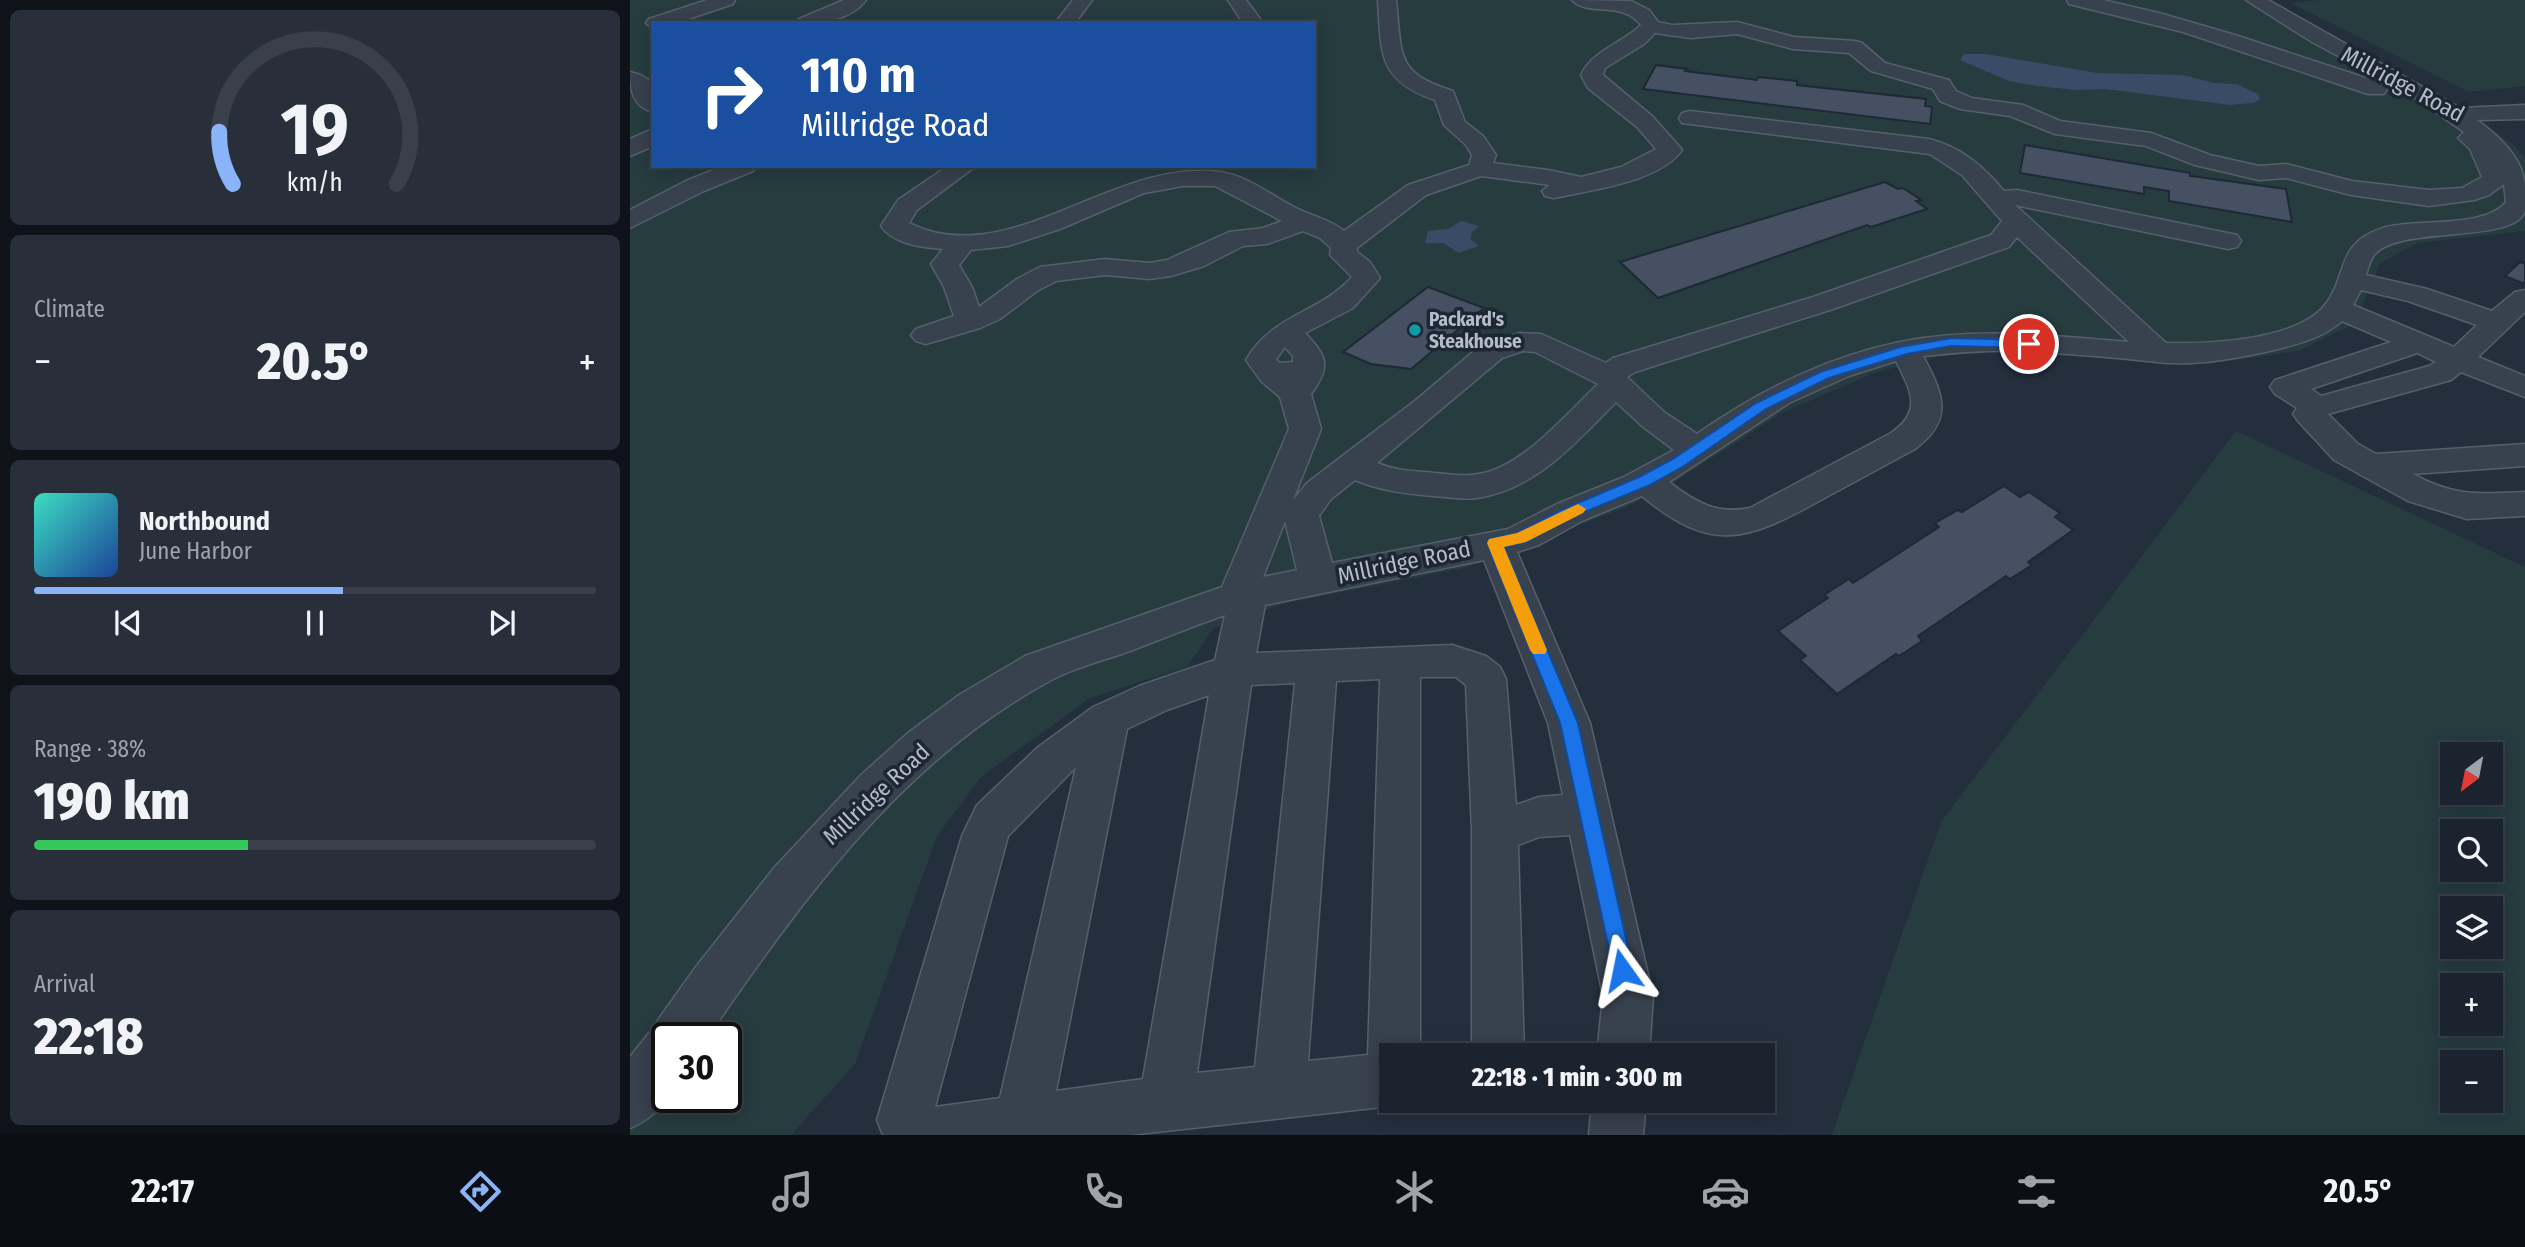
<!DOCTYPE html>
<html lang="en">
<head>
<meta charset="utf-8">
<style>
	:root { --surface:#1b232e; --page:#282f3a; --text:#f1f3f6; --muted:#a0a4aa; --line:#39404a; --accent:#8ab4f8 }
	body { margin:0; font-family:"Fira Sans Condensed",sans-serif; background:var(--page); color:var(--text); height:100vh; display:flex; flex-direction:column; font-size:26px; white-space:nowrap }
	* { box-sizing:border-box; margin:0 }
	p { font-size:23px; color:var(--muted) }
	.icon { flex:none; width:38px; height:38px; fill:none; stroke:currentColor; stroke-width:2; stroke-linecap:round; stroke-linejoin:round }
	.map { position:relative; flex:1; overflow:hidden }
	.sheet { display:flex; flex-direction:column; gap:10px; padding:10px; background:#0f1319; width:630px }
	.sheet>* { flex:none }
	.hud { position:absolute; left:21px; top:21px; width:665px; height:147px; border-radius:0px; box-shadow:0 4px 18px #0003,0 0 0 2px var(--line); background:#1a4fa0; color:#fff; overflow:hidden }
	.needle { width:46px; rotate:212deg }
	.tools { position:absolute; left:1810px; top:742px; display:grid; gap:14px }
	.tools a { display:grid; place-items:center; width:63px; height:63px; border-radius:0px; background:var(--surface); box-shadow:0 4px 18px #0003,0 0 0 2px var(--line); font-size:35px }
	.speed { position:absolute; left:21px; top:1022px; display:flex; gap:14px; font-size:35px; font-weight:700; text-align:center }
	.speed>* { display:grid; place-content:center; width:91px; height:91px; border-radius:50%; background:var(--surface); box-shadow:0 4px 18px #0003,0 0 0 2px var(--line); line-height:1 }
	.speed .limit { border:4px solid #111; border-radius:10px; background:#fff; color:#111 }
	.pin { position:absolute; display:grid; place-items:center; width:60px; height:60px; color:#fff; margin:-30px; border:4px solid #fff; border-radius:50%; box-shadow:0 2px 7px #0007 }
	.me { position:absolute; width:77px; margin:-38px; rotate:348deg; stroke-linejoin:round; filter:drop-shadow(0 0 5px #0008) }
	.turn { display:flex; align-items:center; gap:24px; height:147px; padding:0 35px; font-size:32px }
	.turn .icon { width:91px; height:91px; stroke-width:2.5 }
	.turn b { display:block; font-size:49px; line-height:60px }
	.big { font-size:52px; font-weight:800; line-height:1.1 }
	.sheet .widget { flex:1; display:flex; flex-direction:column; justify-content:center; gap:10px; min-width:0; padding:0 24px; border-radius:10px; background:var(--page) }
	.sheet .dial { align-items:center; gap:0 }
	.dial svg { height:182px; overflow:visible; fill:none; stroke:var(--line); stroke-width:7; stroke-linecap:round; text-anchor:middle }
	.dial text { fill:var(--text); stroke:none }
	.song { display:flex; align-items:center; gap:21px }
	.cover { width:84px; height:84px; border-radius:10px; background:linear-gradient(135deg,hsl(170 70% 55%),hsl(220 70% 35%)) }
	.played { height:7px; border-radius:4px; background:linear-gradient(90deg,var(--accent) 55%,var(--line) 55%) }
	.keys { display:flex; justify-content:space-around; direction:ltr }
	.heat { display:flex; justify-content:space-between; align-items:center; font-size:38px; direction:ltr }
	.charge { height:10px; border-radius:5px; background:linear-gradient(90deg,#34c759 38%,var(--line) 0) }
	.trip { position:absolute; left:749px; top:1043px; width:396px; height:70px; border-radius:0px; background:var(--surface); box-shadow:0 4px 18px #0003,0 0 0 2px var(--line); font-weight:800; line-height:70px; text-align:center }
	.dock { display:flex; height:112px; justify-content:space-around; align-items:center; background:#0b0e12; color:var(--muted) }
	.dock .icon { width:49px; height:49px }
	.dock .active { color:var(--accent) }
	.dock b { font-size:32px; color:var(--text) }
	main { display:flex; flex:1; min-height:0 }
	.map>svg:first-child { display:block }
</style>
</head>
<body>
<main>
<section class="sheet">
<div class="widget dial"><svg viewBox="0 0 100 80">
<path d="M14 69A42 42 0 1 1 86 69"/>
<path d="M14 69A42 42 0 0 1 8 46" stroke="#8ab4f8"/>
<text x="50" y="56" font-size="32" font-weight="700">19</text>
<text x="50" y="72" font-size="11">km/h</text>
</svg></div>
<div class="widget"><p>Climate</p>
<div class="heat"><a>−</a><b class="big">20.5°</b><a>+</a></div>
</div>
<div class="widget">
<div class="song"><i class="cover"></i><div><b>Northbound</b><p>June Harbor</p></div></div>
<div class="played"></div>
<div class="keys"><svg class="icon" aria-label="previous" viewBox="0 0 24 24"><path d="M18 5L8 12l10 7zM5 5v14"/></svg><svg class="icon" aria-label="pause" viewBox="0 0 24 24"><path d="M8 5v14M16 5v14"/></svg><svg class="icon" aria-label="next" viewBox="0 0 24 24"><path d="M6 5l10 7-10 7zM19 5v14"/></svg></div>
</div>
<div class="widget"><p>Range · 38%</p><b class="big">190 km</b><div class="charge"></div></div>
<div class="widget"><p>Arrival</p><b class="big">22:18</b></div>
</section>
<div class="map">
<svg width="1895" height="1135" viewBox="0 0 1895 1135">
	<rect width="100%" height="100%" fill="#242f3e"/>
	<path fill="#263c3f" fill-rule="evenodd" d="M0,0H1639L1729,55L1826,104L1885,146L1895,158V231L1788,243L1750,263L1725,323L1669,351L1578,364L1353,351L1306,357L1244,373L1152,413L1046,481L996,507L838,567L657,603L584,628L557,667L460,698L352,776L307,836L225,1064L161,1135H0ZM23,23H684V166H23ZM37,1038H96V1097H37Z
		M1689,0H1895V86L1839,92L1661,3Z
		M1606,431L1895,567V1135H1202L1311,822ZM1822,754H1860V793H1822ZM1822,831H1860V870H1822ZM1822,908H1860V947H1822ZM1822,985H1860V1024H1822ZM1822,1062H1860V1101H1822Z"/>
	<path fill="#394c67" d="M1334,54H1356L1467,73L1553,75L1584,83L1606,84L1628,94L1630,99L1623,103L1600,105L1476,89L1446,90L1407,86L1379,81L1330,60Z
		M831,221L849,226L842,232L840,239L849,246L828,253L814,243H795L798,231L818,229Z"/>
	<path fill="#455162" stroke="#1f2835" stroke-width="2" d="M1026,65L1057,69L1055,71L1127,80L1128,77L1167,81V85L1296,99L1295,106L1302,107L1300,124L1013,89Z
		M1395,145L1560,173V176L1656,189L1662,222L1539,201V191L1514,187V194L1390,173Z
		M1255,182L1268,189L1273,188L1291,200L1286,201L1297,209L1241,227L1237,225L1028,298L990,262Z
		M1890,262L1895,264V284L1875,276Z
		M798,287L854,308L781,369L741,364L713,352Z
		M1374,486L1390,497L1399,492L1430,513L1425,517L1443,530L1398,562L1402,565L1380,579L1376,576L1288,636L1292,641L1269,656L1266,654L1207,694L1170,660L1176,656L1148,631L1198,598L1194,595L1219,579L1223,583L1309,527L1305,523L1328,510L1332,512Z"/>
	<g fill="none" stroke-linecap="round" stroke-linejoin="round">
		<defs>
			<path id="minor" d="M77,0H105L103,4L46,23H23V28L16,23L19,19Z
				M214,0H236C220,21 191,23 166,23L169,19Z
				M443,0H462L445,23H425Z
				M598,0H616L633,23H613Z
				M748,0H766C772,55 765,73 823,91L835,122L853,136L866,155L863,163L918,170L951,177L991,167L1026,149L1007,127L958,88L951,75C962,51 992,43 1011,25C992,0 957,17 942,0L1001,1L1019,10L1028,22L1042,25L1107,22L1164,37L1225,41L1232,43L1255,63L1319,80L1326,91L1342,98L1393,105L1430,121L1521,133L1580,155L1629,166L1656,164L1722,181L1799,190L1832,188L1852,177L1840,149L1828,138L1834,132L1781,95L1682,42L1616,0H1638L1830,108L1895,105V119L1847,120C1869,136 1895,160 1895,188C1895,195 1895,204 1895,210C1886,245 1770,224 1744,255C1740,260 1738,268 1736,275L1797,289L1862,311L1885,292L1895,290V312L1848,357L1895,376V397L1831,372L1821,380L1698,414L1728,444L1746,454L1895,444V466L1783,474C1825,497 1849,494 1895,492V516L1837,519L1778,501L1704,460L1668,421L1663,414L1667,408L1645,394L1640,387L1645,380L1761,342L1712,321C1693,338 1668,344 1644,350C1609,358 1563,367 1527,362C1480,357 1431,353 1384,351C1353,350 1323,353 1293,356C1313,394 1325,419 1285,449C1253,466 1221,484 1189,501C1116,541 1082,554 1012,496L952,521L909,545L887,552L960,723L1023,996L1019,1055H967L973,996L940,835L909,837L888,845L894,1055H842V832L836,685L826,677H790V1055H761V1101H772L761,1106L499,1135H253L247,1120L332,836L347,805L407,748L463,707L509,686L585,660L595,615C563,626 532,639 500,651C472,661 442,668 416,683C270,763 169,904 77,1038H37C37,1080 46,1109 0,1128V1057L19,1033L23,1031L28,1020L65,968L144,868L231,775L278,733L329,695L395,656L592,587L659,429L650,397L631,381L616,360C644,313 687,315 722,277L700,255L701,248L690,238L673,231L637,244L613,246L574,266L541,276L519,279L475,275L426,281L407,291L370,319L350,328L296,344L286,341L281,335L286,329L324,316L314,287L301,264L313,249C293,247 264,245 251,226L268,200L318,166H346L287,210L279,223C379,273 484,157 590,172C615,175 640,194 662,206C678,215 700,219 714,231L778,185L839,165L842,155L836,145L814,125L805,100C748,81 751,53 748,0ZM1025,33L1061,38L1107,34L1163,49L1219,53L1241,71L1303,89L1310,101L1330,109L1380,116L1425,134L1516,146L1565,165L1629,180L1656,178L1721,195L1799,206L1844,200L1859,195L1874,184L1876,202C1855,229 1785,218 1753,228C1705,243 1718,276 1695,305C1666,341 1578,344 1536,343L1385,205L1598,249L1607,247L1611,241L1607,235L1387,190L1374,191C1353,166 1331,147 1299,139L1060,111L1052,113L1049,118L1052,123L1300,154L1332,175L1372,221L1361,235L1183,297L983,358L976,363L911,334L890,333L850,346L786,400L677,483L663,500L691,429L681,394C701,367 698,357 675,333L723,308L750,278L740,262L727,252V248L796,195L851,176L920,185L912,191L915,196L924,198C960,190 1030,182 1052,150L1048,145L1023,117L973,75L975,68L1014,44ZM553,186H585L652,221L633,228L599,232L537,260L519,263L475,259L410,267L387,279L349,307L342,287L329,265L341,250L378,246L430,229L514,193ZM1387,237L1499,342C1446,338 1393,332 1339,334C1239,337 1147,378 1067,434L1034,412L997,377L1005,372L1203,309L1379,247ZM1731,290L1778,301L1847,325L1824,347L1723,305ZM655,347L663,356V362L649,363L646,359ZM893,351L905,352L968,384C937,413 893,467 849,474C835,477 819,474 805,473C785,471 766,471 747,463L872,358ZM1787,353L1806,362L1799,366L1691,396L1681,389ZM1266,361C1281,391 1293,411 1261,433L1120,508C1087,515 1065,502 1039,482L1159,403L1219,376ZM986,402L1012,426L1044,450L994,477L927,504L878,529L702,563L689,516L701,499L725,480C751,491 777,494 804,496C818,497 833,500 847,498C907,489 946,442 986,402ZM655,521L667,570L633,577ZM854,560L918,723L933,795L909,797L886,805L876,679L870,667L856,656L822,645L626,653L635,605ZM750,679L738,1055L678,1061L706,681ZM665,683L625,1067L567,1073L621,685ZM579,695L513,1079L426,1091L497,729L537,710ZM446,767L370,1098L305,1107L378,836Z
				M1437,0H1473L1529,13L1605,35L1754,84L1757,89L1754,94H1738L1553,32L1439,4Z
				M0,72C27,78 23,88 23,112C3,107 0,90 0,72Z
				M23,129V146L0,156V139Z
				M93,166H127L123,171L74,191L0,228V210L56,181Z
				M962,1101H1016L1013,1135H959Z"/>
		</defs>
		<use href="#minor" stroke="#565f6c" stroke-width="3"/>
		<use href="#minor" fill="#38414e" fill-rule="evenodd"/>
	</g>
	<path fill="#1a73e8" stroke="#114b97" stroke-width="2" d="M1321,338L1399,340L1405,344L1399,348L1321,346L1277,354L1199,378L1136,409L1054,466L1020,485L940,518L896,542L874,547L948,723L1003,970L1000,977L992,980L985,977L930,723L857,543L859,539L887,533L929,511L1009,477L1043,459L1126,403L1190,372L1270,347Z"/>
	<path fill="#f59e0b" d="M948,504L956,509L953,513L896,542L874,547L917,650L915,654H903L900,650L857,543L859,539L887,533Z"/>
	<circle fill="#0f9aa8" stroke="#1d2633" stroke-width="2.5" cx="785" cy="330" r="7"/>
	<g text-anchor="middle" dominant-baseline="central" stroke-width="7" stroke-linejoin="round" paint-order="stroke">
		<g font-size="19" font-weight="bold" fill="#b4bcc9" stroke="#1d2633" text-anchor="start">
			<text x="799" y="319">Packard's<tspan x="799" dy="22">Steakhouse</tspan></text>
		</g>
		<g font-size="23" fill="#b4bcc9" stroke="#1d2633">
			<text transform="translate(1773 84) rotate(28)">Millridge Road</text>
			<text transform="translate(774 562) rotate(-12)">Millridge Road</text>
			<text transform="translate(246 794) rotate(-43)">Millridge Road</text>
		</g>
	</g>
</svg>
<div class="tools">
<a><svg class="needle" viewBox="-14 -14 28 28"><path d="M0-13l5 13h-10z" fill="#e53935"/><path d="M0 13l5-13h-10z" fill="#a0a4aa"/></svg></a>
<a><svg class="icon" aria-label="search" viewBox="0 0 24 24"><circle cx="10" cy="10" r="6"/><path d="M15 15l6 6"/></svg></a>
<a><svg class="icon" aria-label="layers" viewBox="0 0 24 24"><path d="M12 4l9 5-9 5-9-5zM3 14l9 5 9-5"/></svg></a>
<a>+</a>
<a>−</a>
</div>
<div class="speed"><div class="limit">30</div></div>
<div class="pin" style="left:1399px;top:344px;background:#d93025"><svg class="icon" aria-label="arrive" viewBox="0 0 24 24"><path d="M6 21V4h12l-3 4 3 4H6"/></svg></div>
<svg class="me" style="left:992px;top:970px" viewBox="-20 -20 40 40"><path d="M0-17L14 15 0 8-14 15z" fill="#1a73e8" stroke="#fff" stroke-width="4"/></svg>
<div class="trip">22:18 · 1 min · 300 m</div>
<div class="hud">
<div class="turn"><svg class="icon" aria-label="right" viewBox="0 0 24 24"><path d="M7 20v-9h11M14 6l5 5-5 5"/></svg><div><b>110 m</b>Millridge Road</div></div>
</div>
</div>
</main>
<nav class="dock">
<b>22:17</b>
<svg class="icon active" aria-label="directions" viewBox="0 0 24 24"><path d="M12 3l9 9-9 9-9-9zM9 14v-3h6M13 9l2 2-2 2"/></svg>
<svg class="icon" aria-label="music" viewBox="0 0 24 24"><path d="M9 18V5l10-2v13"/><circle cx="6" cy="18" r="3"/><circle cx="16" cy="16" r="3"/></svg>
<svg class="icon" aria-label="phone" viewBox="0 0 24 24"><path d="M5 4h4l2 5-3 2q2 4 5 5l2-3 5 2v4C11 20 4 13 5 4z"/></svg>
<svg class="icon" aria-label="climate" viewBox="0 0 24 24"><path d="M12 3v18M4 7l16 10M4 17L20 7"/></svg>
<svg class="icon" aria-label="car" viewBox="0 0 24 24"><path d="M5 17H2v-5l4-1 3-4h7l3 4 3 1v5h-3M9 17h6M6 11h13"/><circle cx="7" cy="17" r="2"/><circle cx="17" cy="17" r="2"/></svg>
<svg class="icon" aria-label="filters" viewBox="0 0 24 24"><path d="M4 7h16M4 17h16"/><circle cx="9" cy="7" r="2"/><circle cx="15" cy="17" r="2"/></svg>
<b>20.5°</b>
</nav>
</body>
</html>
